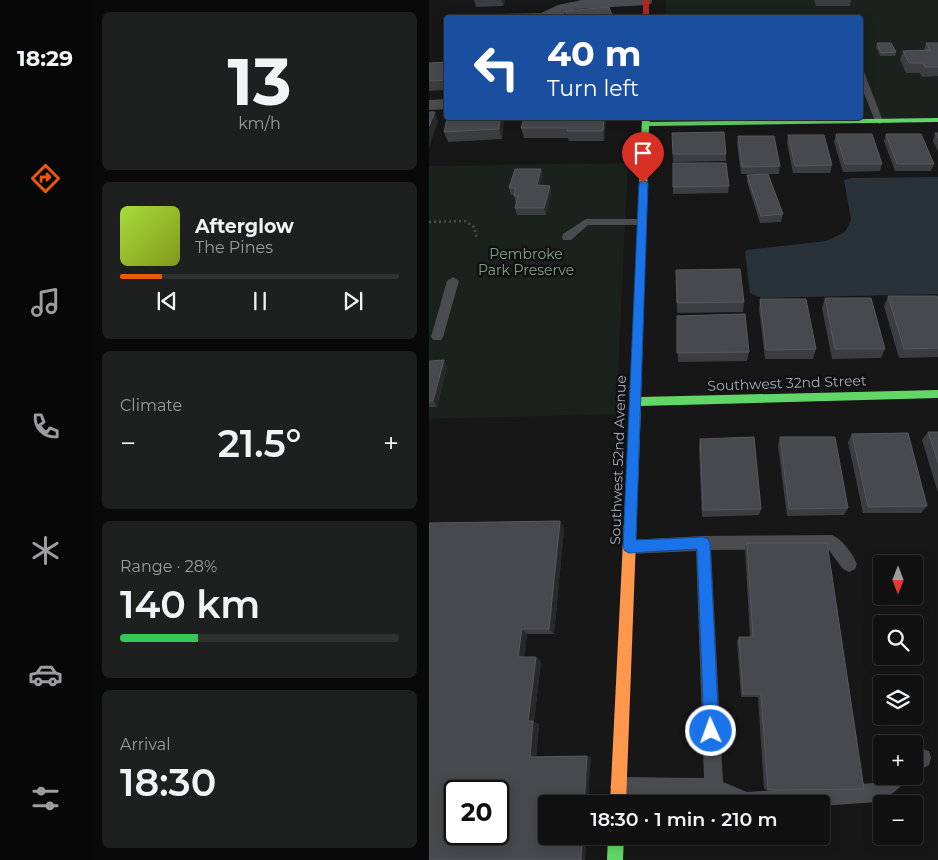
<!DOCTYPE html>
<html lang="en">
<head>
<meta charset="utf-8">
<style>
	:root { --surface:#111; --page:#1e1f1f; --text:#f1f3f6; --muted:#9c9d9f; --line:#303131; --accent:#ea580c }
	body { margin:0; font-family:Montserrat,sans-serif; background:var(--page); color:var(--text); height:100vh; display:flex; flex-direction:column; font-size:19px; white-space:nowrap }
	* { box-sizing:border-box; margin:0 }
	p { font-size:16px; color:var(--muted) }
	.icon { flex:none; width:28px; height:28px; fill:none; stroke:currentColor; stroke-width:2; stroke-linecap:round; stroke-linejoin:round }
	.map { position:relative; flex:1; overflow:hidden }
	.panel { display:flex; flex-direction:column; gap:12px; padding:12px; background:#090909; width:339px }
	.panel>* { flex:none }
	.banner { position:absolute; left:15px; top:15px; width:419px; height:105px; border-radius:5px; box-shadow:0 2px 12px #0003,0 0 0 1px var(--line); background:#1a4fa0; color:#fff; overflow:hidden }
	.needle { width:32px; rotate:180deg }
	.buttons { position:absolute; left:444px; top:555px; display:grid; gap:10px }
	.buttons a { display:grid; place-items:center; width:50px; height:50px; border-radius:5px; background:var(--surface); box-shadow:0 2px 12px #0003,0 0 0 1px var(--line); font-size:25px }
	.speed { position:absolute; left:15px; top:780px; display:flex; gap:10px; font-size:25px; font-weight:700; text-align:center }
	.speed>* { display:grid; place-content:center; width:65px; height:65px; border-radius:50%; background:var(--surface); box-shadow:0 2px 12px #0003,0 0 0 1px var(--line); line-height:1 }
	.speed .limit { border:2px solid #111; border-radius:8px; background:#fff; color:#111 }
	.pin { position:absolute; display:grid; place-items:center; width:42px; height:42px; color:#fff; margin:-51px -21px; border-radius:50% 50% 50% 0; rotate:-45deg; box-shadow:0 0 5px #0007 }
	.pin .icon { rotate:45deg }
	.me { position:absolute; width:55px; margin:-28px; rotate:358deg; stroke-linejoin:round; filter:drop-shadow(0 0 4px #0008) }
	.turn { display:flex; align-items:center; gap:18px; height:105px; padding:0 20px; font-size:22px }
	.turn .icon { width:65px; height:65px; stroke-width:2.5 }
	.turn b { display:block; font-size:35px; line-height:42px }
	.big { font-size:38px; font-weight:600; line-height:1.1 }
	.panel .widget { flex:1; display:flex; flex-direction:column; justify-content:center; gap:8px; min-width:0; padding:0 18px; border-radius:8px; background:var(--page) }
	.panel .dial { align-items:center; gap:0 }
	.dial b { font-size:65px; line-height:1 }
	.song { display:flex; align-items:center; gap:15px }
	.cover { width:60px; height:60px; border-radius:8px; background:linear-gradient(135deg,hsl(80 70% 55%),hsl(70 70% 35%)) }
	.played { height:5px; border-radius:2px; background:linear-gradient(90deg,var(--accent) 15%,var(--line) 15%) }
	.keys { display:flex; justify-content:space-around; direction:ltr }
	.heat { display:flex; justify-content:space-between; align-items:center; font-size:28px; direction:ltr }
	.charge { height:8px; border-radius:4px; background:linear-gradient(90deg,#34c759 28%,var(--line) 0) }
	.trip { position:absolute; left:109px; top:795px; width:292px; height:50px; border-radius:5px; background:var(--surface); box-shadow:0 2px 12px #0003,0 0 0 1px var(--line); font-weight:600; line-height:50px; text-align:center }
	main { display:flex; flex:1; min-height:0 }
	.tabs { display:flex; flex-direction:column; width:90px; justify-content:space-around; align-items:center; background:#070707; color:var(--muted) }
	.tabs .icon { width:35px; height:35px }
	.tabs .current { color:var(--accent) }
	.tabs b { font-size:22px; color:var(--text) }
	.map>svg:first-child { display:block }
</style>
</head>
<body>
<main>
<nav class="tabs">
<b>18:29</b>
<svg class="icon current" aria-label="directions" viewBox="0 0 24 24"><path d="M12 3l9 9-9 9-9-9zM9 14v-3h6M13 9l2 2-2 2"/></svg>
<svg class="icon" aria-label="music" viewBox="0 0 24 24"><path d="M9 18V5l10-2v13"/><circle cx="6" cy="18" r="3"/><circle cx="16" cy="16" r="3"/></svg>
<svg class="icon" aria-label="phone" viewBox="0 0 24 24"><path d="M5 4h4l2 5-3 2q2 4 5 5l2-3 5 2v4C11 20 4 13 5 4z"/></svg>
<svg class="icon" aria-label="climate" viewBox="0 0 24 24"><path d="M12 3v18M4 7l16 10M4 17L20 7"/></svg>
<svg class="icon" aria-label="car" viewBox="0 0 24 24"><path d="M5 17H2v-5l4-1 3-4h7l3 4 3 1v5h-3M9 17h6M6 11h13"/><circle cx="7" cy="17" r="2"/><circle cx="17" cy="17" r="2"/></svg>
<svg class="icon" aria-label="filters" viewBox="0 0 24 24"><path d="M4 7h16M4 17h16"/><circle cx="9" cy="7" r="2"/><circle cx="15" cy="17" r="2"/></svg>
</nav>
<section class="panel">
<div class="widget dial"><b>13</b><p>km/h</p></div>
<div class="widget">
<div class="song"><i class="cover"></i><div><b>Afterglow</b><p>The Pines</p></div></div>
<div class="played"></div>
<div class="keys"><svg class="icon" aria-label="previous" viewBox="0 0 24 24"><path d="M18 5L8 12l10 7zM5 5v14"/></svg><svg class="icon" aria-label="pause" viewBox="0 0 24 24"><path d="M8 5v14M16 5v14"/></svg><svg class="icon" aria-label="next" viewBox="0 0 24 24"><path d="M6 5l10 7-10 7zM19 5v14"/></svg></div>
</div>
<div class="widget"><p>Climate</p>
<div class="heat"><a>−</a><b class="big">21.5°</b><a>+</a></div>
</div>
<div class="widget"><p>Range · 28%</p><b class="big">140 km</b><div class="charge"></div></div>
<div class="widget"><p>Arrival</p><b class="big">18:30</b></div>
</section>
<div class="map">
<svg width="510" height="860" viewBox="0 0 510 860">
	<rect width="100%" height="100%" fill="#171717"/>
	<path fill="#1b211c" d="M237,0H509V119L222,123V118H431V18L237,17Z
		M199,163L187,414L0,419V166Z"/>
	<path fill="#2a3239" d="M509,177V294L333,298L321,293L316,252L318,250L397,241L416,232L422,220L415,180L423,178Z"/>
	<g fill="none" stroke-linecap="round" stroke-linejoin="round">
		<path stroke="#4d4e52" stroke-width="2.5" stroke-dasharray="2 3" stroke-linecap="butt" d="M0,222L36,221L45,227L48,239"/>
		<path fill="#4b4c50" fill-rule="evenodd" d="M431,70L435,72L454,121L453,123L450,124L446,121L431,83Z
			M157,219H213L218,222L213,225H159L142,240H134L133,237L134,234Z
			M24,277L30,281L14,337L12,340H4L2,337L18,281Z
			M403,535C413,539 424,554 428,564L426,569L420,572L414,569L399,549L282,550L294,782L318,792L445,783L453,776H478C474,788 459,797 448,802L392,806V804H299L285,798L191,797L184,794L181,787L184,780L191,777L275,778L267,551L201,554L196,552L193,547L196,542L201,540L274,536Z
			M493,749L500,751L502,758L500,765L485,773V752Z"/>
		<path fill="#4b4c50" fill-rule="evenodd" d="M223,0L222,4L217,5L148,9L124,18H56L63,14L112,13L129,5L153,0Z
			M18,99V109L0,110V100Z"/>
		<path fill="#63d668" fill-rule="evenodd" d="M213,118H220L221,122L510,118V122L220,126L212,397L510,390V398L212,406L210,460L208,464L204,465L200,464L198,460Z
			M179,836H195L194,860H178Z"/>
		<path fill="#ff974d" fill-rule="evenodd" d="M204,455L208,456L210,460L197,804H181L198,460L200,456Z"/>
		<path fill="#b3261e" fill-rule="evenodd" d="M214,0H220V18H214Z"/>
	</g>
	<path fill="#3c3d40" d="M45,0H76L74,6L47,7Z
		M385,0H422L421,6H387Z
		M448,43L467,52L466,56H451L447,47Z
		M497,43H510V76L493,77L491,73H477L471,60L474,51L495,50Z
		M18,62V90L0,91V63Z
		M18,118H75L73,139L19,142L15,132Z
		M95,118H177L175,141H140L139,138H95L92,128Z
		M243,133L297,154V161L244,162Z
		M506,133H510V154L504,141Z
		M407,134L453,164L451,171L414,172L405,142Z
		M457,134L505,164L502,171H466L455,141Z
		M359,135L403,165L401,173H364L358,143Z
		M309,136L351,166L350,174H339L354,214L352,222L331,223L318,182V175L337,174H312L308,143Z
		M244,163L300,186L299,193L244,194Z
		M114,176L111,185L121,186L122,193L117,215H88L86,208L87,203L85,195H82L80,188Z
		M247,270L315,302L314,312L248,313Z
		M459,296L510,300V357L470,358L455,306Z
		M396,298L456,349L452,358L403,359L393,308Z
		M331,299L387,349L384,359H336L330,309Z
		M248,316L320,352L318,361L249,362Z
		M0,361L18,367L8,407H0Z
		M499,432H510V496L493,440Z
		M423,434L498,506L492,513H434L419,442Z
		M351,437L419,508L415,515L358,516L349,446Z
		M271,439L332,509L330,515L273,517L270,447Z
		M131,521L135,529L125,634H98L95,657L112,661L105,722L110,724L107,757H162L118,836H157L156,860H0Z
		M318,543H398L339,790L335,789L329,697H312L308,641L310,637H321L316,550Z"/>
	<path fill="#28292a" d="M72,0H76L74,6Z
		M6,112L9,122L0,147V126Z
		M71,118H75L73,139L70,129Z
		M175,118H177V119L175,141L174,131Z
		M112,169L114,176L109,193L108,185Z
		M121,186L122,193L117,215L115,208Z
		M15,360L18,367L8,407L4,401Z
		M131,521L135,529L125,634L120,629Z
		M93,629L98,634L95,661L89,657Z
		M107,657L112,661L105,722L110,724L107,758L101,757L99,721Z
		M158,756L162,757L159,804H155Z
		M153,836H157L156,860H152Z"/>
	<path fill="#48494d" stroke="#57595e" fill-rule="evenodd" d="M180,7L184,18H132L131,16L138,15L137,11Z
		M448,43H462L467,52L452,53Z
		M497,43H510V67H496L494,63H480L474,51L501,50Z
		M18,62V80L0,81V63Z
		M0,112H6L0,126Z
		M18,118H71L70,129L15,132Z
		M95,118H175L174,131H138V128H92Z
		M295,132L297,154H244L243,133Z
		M506,133H510V140Z
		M407,134H443L453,164H416Z
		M457,134H492L505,164H468Z
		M359,135H395L403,165L366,166Z
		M309,136H345L351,166L313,167Z
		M244,163H297L300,186L244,187Z
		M86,169H112L108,185L121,186L115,208H86L89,196H85L87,188H80Z
		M339,174L354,214L332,216L318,175Z
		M311,269L315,302L248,303L247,270Z
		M459,296H508L510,300V348L475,349Z
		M396,298H442L456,349H406Z
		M331,299H377L387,349L337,350Z
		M316,314L320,352L248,353V316Z
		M15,360L4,401H0V361Z
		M499,432H510V466Z
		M479,433L498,506L439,507L423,434Z
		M325,437L332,509L274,510L271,439Z
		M351,437H406L419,508L360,509Z
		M131,521L120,629H93L89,657H107L99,721H104L101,757L158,756L155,804H118V836H153L152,860H0V523ZM26,791H69V834H26Z
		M318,543H398L435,789L339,790L332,694H314L310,637H324Z"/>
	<path fill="#1a73e8" stroke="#114b97" d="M214,180L219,183L207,540L274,537L279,539L281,543L290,731L288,737L282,739L277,737L275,731L268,549L200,553L196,551L194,547L210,183Z"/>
	<g text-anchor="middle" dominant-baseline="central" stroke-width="5" stroke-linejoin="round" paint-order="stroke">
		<g font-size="14" fill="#7fa381" stroke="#111113">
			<text x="97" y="254">Pembroke<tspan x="97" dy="16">Park Preserve</tspan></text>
		</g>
		<g font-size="14" fill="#a8adb8" stroke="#111113">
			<text transform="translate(358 383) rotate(-2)">Southwest 32nd Street</text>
			<text transform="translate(189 460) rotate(-88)">Southwest 52nd Avenue</text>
		</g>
	</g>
</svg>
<div class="buttons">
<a><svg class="needle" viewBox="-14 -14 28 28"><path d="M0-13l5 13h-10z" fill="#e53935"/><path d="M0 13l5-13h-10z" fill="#9c9d9f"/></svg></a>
<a><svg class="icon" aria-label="search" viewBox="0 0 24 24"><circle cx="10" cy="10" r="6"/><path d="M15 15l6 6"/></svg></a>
<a><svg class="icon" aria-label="layers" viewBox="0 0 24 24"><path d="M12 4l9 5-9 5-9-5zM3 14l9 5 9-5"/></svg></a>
<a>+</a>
<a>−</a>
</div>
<div class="speed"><div class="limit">20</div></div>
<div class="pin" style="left:214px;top:183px;background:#d93025"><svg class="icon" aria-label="arrive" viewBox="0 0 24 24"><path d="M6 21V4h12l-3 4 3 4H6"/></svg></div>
<svg class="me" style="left:282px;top:731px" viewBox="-20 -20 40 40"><circle r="17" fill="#1a73e8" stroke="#fff" stroke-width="3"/><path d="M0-11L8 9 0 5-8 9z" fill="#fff"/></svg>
<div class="trip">18:30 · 1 min · 210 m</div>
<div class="banner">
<div class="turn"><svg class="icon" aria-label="left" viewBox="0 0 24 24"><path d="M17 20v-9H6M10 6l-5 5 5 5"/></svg><div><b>40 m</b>Turn left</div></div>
</div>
</div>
</main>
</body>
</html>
